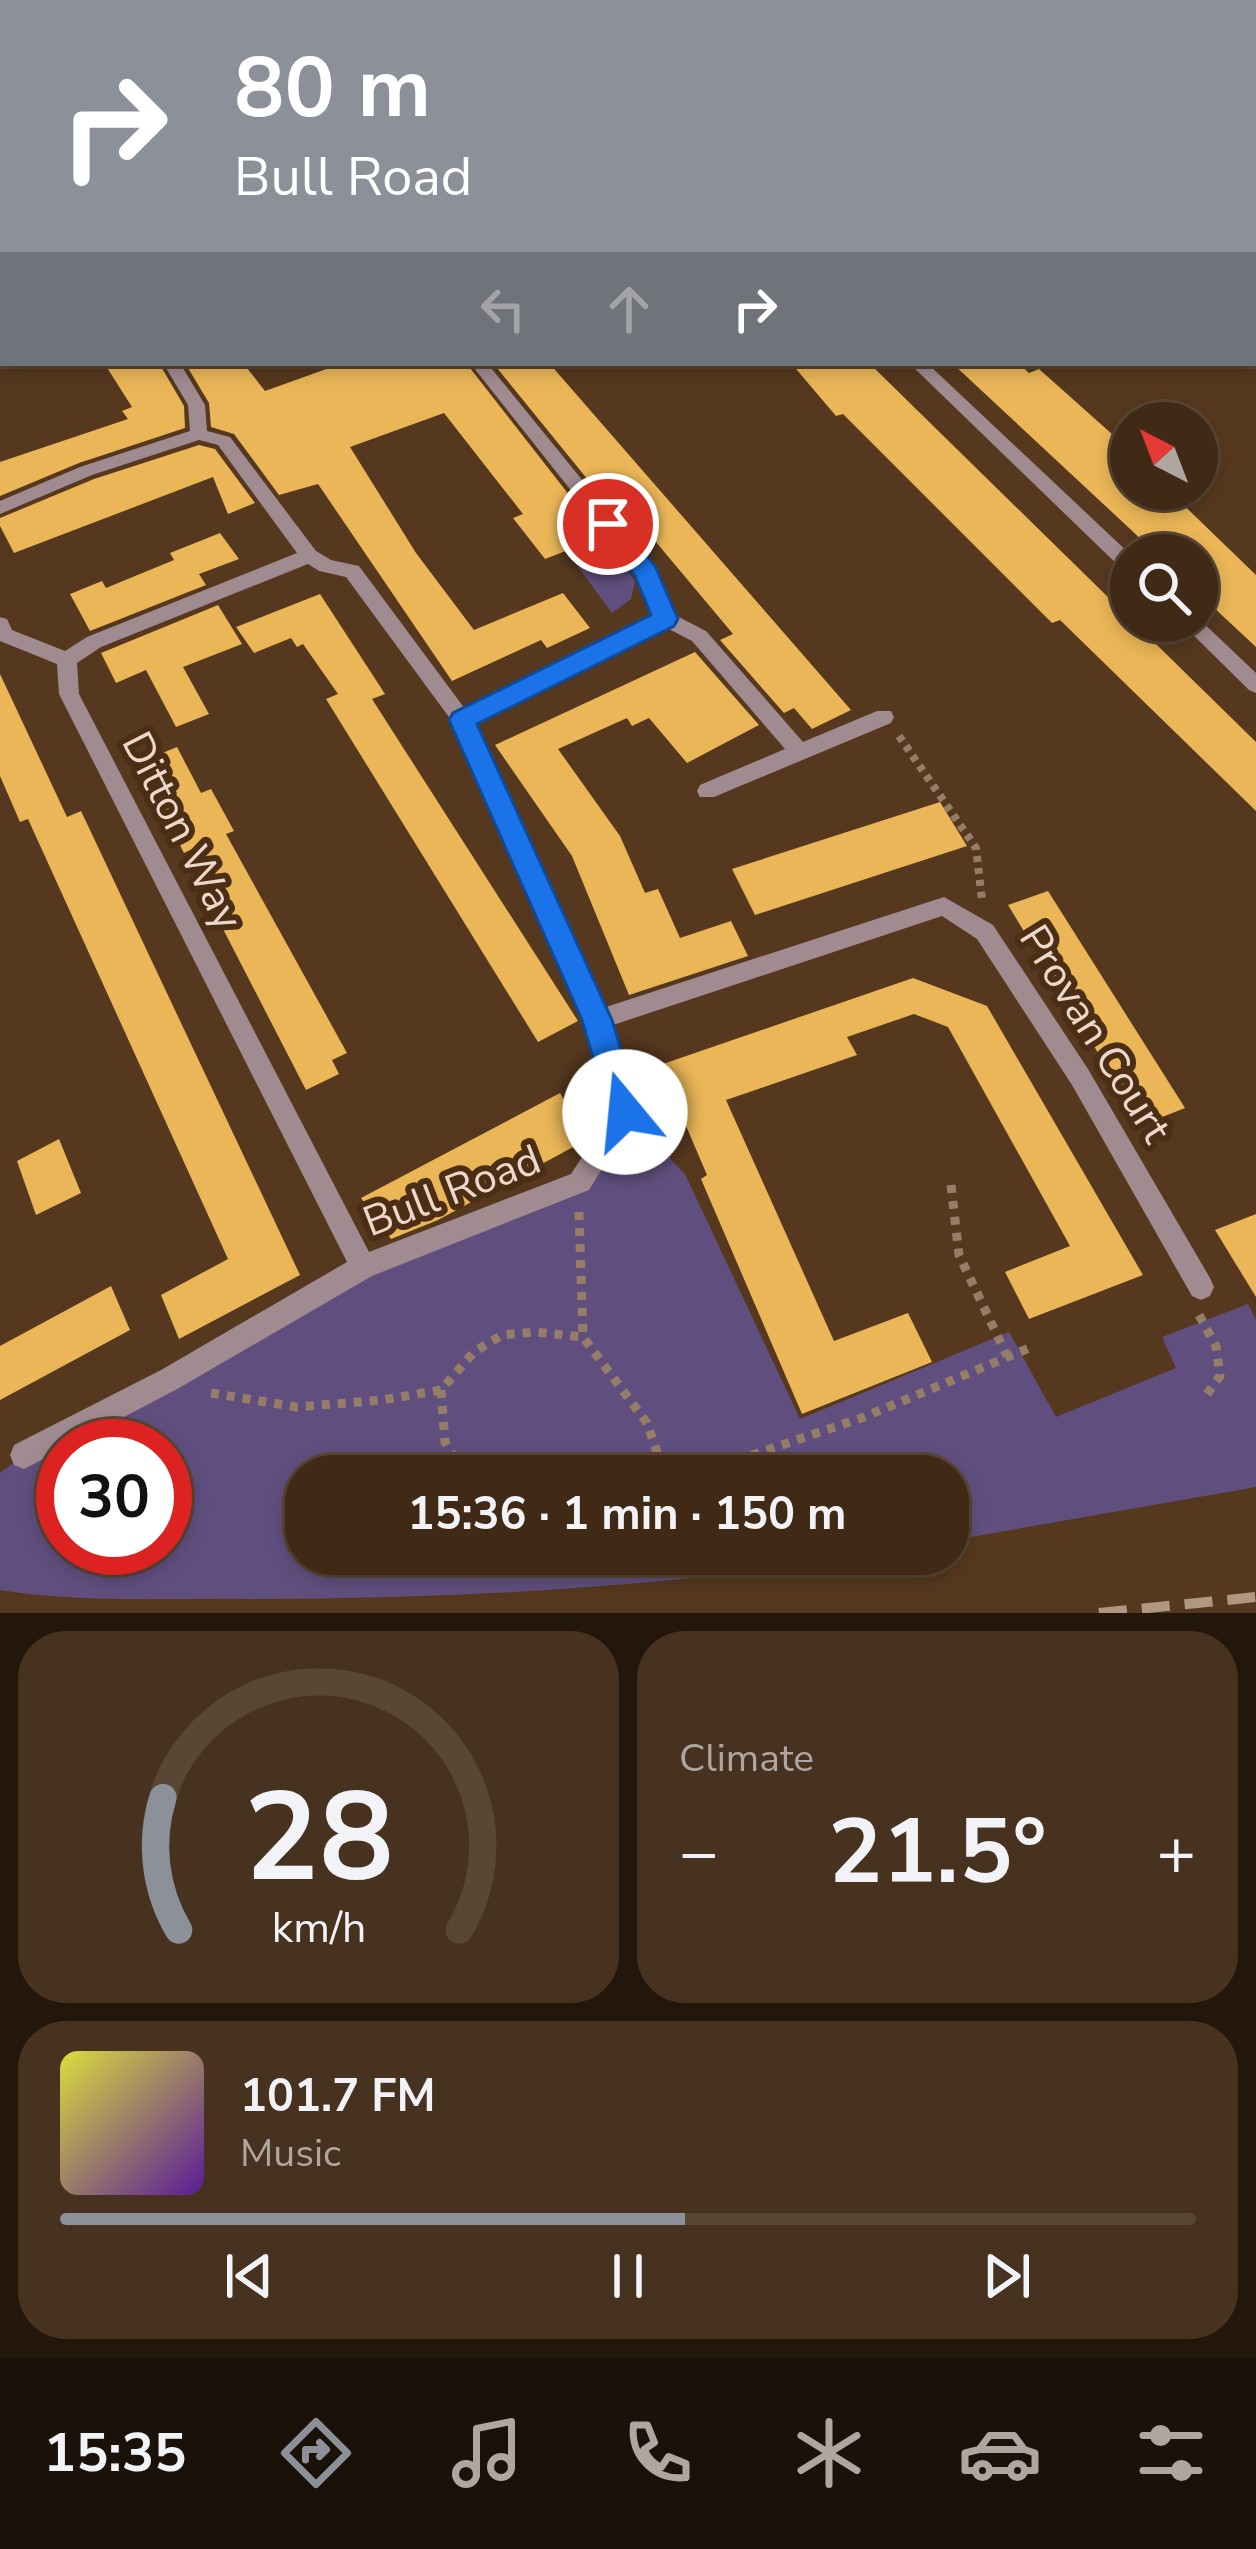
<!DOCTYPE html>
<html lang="en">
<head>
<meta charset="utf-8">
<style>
	:root { --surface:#402a16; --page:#47321f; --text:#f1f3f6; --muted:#aea7a1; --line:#594635; --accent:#8c9099 }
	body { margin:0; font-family:"Nunito Sans",sans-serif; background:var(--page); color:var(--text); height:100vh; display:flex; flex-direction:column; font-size:45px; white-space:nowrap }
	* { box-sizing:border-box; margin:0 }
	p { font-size:39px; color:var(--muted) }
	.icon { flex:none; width:66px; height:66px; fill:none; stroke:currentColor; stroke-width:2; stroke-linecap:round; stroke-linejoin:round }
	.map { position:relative; height:1613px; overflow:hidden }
	.details { display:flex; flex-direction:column; gap:18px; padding:18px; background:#23170c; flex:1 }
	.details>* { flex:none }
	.hud { position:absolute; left:0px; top:0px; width:1257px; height:366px; box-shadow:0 6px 18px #0003,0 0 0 3px var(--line); background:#8c9099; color:#fff; overflow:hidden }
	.needle { width:78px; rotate:318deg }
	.fabs { position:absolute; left:1110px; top:402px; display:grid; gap:24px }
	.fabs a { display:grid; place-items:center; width:108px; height:108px; border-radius:50%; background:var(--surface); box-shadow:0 6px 18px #0003,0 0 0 3px var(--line); font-size:60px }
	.speed { position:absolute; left:36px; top:1419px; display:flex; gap:24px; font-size:60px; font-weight:700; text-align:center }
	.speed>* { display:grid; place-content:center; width:156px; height:156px; border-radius:50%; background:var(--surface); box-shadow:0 6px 18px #0003,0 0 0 3px var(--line); line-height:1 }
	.speed .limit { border:18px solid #d22; background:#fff; color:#111 }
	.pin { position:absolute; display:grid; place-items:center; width:102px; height:102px; color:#fff; margin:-51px; border:6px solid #fff; border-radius:50%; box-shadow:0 3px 12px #0007 }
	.me { position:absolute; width:132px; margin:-66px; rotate:343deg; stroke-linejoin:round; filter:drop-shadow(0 0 9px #0008) }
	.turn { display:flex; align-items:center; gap:42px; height:252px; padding:0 36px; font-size:54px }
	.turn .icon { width:156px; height:156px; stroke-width:2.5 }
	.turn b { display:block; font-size:84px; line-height:102px }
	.lanes { display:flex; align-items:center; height:114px; padding:0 36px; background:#0003; justify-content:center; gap:60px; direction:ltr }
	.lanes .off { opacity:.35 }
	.big { font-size:90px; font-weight:700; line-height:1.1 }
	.details .widget { flex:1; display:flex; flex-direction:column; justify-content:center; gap:18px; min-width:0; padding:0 42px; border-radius:48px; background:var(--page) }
	.details .dial { align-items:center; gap:0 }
	.dial svg { height:312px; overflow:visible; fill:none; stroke:var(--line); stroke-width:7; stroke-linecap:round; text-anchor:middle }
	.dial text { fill:var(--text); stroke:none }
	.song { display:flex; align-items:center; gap:36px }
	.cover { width:144px; height:144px; border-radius:18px; background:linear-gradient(135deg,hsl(60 70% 55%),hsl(270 70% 35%)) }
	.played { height:12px; border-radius:6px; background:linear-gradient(90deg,var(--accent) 55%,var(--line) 55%) }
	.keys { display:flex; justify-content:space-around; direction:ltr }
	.heat { display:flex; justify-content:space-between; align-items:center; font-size:66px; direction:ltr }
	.details .tiles { flex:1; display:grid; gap:18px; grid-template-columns:1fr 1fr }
	.widget:last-child { grid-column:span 2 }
	.trip { position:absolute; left:285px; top:1455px; width:684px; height:120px; border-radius:48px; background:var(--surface); box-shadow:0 6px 18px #0003,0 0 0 3px var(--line); font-weight:700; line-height:120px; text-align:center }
	.dock { display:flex; height:192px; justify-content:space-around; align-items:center; background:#1a1109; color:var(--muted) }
	.dock .icon { width:84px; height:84px }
	.dock .active { color:var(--accent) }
	.dock b { font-size:54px; color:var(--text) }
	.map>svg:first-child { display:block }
</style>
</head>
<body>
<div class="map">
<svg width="1256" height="1613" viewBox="0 0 1256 1613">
	<rect width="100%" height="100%" fill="#56381e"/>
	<path fill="#604f7e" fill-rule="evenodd" d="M608,546L635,581L631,599L612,613L573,560Z
		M625,1112L685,1174L800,1419L1009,1332L1056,1417L1176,1368L1162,1337L1248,1304L1256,1320V1487L948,1541V1476H306V1554H871C665,1588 454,1599 245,1599C163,1598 81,1603 0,1590V1473L24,1455L363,1267L580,1182ZM63,1446H165V1548H63Z"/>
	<path fill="#eab657" d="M104,363H159L184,406L185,428L79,463L0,496V462L128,419L122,411L132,407Z
		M185,363H243L265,391L343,363H466L602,537L545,559L513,518L523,514L444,413L350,447L416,553L474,630L563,593L590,628L547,648L541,640L452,681L318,484L279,495L234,434L211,427L209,403Z
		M493,363H549L851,710L812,729L794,708L784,713L720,640L733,634L640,523L627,528Z
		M791,363H869L1256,742V811L1060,620L1052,623L843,414L836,416Z
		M952,363H1018L1029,373L1039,369L1131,451V489H1167L1256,575V647L1197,592V555H1158Z
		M199,445L215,449L255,503L228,514L213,477L14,553L0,526V518L94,479Z
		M220,533L239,559L199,574L206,585L90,631L70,594L102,581L106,588L174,560L170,553Z
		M320,594L385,694L372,699L578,1021L538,1042L326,699L338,694L303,644L297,647L291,638L254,653L236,627Z
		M218,605L242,644L183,667L209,714L176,727L146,670L116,683L101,653Z
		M695,652L759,725L687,763L649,718L632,726L627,718L558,749L620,836L645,893L658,889L680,938L731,921L748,956L629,995L572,856L495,745Z
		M0,674L67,817L81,811L300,1275L179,1339L161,1295L228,1259L28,819L20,822L0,776Z
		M177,747L201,793L211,789L234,831L226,834L347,1053L332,1060L339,1074L306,1090L222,927L231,923L192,849L184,853L138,763Z
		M940,802L967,846L755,915L732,869Z
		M1048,891L1185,1108L1142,1125L1008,905Z
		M913,978L987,1006L1143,1275L1029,1319L1005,1272L1070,1246L948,1027L914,1014L847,1037L857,1055L726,1100L834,1341L908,1313L932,1362L802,1414L701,1179L707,1175L660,1065Z
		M560,1093L588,1139L438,1220L391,1239L361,1198Z
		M59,1139L81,1193L36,1215L17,1161Z
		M1256,1214V1297L1215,1230Z
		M111,1286L130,1330L0,1400V1346Z"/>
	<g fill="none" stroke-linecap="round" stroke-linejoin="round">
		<path stroke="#967d68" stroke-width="8" stroke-dasharray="6 6" stroke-linecap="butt" d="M899,736L976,848L982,900"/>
		<path stroke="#967d68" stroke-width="9" stroke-dasharray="8 8" stroke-linecap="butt" d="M951,1185L959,1255L1007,1356
			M579,1212L583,1337
			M1199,1315L1216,1346L1220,1376L1207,1394
			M441,1390L445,1442L463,1473L472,1476
			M211,1393L297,1407L382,1400L441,1390L474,1352L502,1335L535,1332L583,1337L647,1423L665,1476
			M691,1476L864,1417L1034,1346"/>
		<path fill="#a08b91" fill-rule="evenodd" d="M114,0H129L131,3H116Z
			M343,0H363L360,3H340Z
			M364,0H379L381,3H366Z
			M530,0H546L548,3H533Z
			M1056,0H1072L1075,3H1059Z
			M0,116H3V125H0Z
			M1254,130H1256V139H1254Z
			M3,268V279L0,280V269Z
			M163,363H180L205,405L207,431L230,437L316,551L331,560L359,566L465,709L654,616L638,575L470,363H487L653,567L673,614L706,631L803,742L877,711H891L894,717L891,723L714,797H700L697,791L700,785L785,749L692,641L665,627L474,723L603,1008L944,897L993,925L1088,1069L1210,1278L1214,1287L1210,1296L1201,1300L1192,1296L1072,1085L977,939L942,916L610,1026L637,1112L589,1190L372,1276L179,1388L69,1446H63V1449L24,1469L14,1465L10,1455L14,1445L161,1370L347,1262L59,694L57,664L0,641V617L7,619L12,630L65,651L87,637L297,553L218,445L199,440L92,475L0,514V501L80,467L190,431L188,405ZM308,564L319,571L346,577L454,724L585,1020L613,1110L571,1174L369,1252L79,694L77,663L101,647Z
			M909,363H927L1131,555V573L1124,571Z
			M1197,617L1256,673V693L1249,690L1179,621H1197Z"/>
		<path stroke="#af9784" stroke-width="10" stroke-dasharray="28 15" stroke-linecap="butt" d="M1099,1613L1256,1597"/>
	</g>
	<path fill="#1a73e8" stroke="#114b97" stroke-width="3" d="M608,515L616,518L655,566L678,619L674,626L477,724L612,1020L640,1112L636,1122L625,1126L614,1122L609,1112L582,1020L449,720L453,713L651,615L635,576L596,524Z"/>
	<g text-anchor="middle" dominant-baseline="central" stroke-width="12" stroke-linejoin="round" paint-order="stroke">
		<g font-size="42" fill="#ecd9cb" stroke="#4b2e14">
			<text transform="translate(182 831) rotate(63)">Ditton Way</text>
			<text transform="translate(1095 1034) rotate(58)">Provan Court</text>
			<text transform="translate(452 1191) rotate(-21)">Bull Road</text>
		</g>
	</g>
</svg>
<div class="fabs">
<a><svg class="needle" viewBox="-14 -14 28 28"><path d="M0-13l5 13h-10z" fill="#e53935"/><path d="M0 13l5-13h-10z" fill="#aea7a1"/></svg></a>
<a><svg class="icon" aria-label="search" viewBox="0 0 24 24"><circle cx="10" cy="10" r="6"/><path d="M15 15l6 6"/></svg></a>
</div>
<div class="speed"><div class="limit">30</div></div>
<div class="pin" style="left:608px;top:524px;background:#d93025"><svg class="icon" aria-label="arrive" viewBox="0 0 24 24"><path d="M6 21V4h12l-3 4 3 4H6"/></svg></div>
<svg class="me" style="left:625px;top:1112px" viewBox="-20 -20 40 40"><circle r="19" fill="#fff"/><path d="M0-13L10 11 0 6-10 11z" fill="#1a73e8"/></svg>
<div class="trip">15:36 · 1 min · 150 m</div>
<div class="hud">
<div class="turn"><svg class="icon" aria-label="right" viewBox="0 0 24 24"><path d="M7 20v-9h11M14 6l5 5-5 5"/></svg><div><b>80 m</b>Bull Road</div></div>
<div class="lanes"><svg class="icon off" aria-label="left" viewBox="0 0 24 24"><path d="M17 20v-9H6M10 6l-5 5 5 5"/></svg><svg class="icon off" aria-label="ahead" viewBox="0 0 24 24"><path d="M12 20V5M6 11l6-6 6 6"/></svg><svg class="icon" aria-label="right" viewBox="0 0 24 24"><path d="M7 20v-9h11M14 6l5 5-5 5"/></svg></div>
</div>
</div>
<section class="details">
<div class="tiles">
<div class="widget dial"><svg viewBox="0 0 100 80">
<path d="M14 69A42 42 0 1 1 86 69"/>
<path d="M14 69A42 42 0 0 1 10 35" stroke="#8c9099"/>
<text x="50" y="56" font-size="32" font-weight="700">28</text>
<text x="50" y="72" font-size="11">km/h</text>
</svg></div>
<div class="widget"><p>Climate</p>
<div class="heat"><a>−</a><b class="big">21.5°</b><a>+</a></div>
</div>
<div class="widget">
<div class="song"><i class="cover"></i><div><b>101.7 FM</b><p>Music</p></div></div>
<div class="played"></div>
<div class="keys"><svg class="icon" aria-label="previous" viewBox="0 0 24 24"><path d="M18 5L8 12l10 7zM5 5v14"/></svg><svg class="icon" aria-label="pause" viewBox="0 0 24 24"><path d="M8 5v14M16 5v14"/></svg><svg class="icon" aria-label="next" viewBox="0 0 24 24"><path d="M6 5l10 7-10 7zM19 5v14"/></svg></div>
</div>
</div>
</section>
<nav class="dock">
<b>15:35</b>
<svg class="icon active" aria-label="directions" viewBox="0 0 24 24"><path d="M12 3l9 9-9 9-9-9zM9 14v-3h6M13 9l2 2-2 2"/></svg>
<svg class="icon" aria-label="music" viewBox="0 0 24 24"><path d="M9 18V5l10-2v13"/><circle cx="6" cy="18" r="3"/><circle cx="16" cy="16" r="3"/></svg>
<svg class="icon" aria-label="phone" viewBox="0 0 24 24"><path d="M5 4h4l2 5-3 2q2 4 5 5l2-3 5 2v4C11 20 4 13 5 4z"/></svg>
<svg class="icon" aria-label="climate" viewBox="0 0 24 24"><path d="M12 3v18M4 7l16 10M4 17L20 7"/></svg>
<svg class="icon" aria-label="car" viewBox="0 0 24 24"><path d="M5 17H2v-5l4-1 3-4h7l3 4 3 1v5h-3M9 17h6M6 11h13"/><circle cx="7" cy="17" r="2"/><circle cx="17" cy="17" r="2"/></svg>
<svg class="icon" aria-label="filters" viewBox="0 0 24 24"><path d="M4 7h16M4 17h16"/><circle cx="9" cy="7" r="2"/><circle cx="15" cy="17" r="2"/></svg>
</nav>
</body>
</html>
